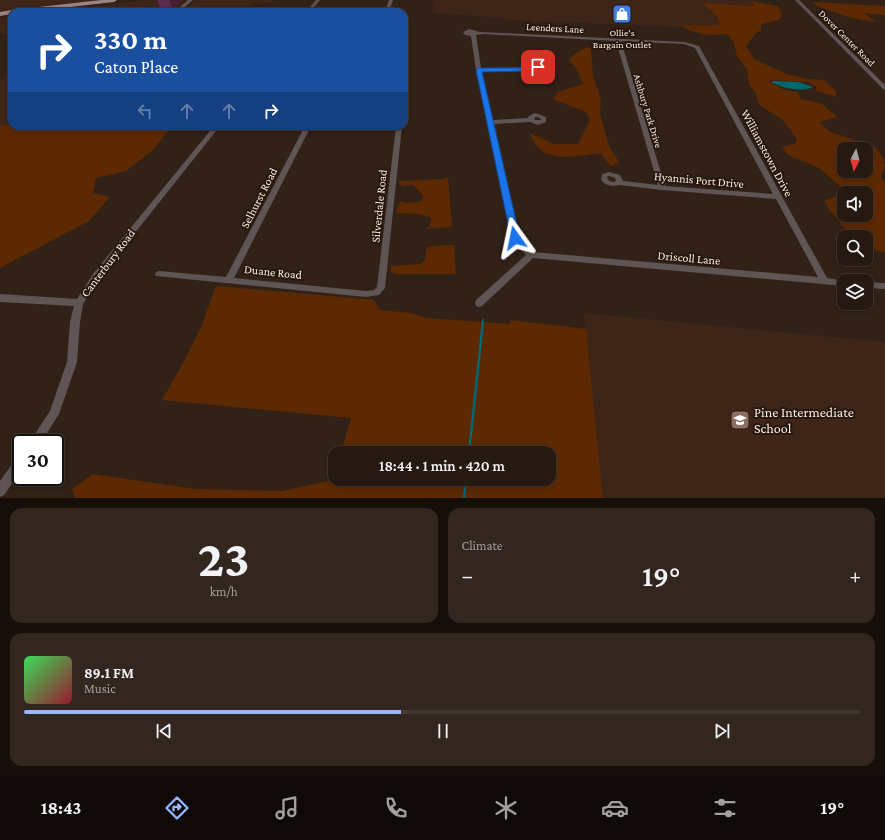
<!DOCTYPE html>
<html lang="en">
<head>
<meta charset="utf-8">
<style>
	:root { --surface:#261911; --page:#32261f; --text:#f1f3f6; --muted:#a4a09f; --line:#423831; --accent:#97b6fd }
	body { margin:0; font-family:"Crimson Pro",serif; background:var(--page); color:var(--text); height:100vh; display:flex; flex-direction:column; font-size:15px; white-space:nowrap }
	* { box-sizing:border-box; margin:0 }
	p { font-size:13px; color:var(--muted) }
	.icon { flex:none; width:22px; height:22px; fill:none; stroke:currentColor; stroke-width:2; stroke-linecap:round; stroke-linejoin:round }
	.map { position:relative; height:498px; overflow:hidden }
	.panel { display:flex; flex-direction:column; gap:10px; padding:10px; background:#150e09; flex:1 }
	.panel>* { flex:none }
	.top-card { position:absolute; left:8px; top:8px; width:400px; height:122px; border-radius:12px; box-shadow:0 2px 6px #0003,0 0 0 1px var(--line); background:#1a4fa0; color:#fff; overflow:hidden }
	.needle { width:26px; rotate:186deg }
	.buttons { position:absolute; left:837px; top:142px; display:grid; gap:8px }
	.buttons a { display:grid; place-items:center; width:36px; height:36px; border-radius:8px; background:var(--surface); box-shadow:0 2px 6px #0003,0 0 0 1px var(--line); font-size:20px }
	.speed { position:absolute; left:12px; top:434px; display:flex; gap:8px; font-size:20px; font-weight:700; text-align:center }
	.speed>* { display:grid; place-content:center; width:52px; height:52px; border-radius:50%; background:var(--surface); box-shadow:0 2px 6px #0003,0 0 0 1px var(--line); line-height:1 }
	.speed .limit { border:2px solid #111; border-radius:6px; background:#fff; color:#111 }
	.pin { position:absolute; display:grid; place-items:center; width:34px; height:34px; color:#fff; margin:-17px; border-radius:8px; box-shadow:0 2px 6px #0006 }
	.me { position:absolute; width:44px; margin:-22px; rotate:348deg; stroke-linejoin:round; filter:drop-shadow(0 0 3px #0008) }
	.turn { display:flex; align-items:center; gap:14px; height:84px; padding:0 20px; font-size:18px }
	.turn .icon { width:52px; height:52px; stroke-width:2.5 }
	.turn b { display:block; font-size:28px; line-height:34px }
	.lanes { display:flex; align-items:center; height:38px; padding:0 20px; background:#0003; justify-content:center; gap:20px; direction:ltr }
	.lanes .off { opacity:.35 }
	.big { font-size:30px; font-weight:600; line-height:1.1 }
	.panel .widget { flex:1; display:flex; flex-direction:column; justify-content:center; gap:6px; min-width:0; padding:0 14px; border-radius:12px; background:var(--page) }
	.panel .dial { align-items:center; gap:0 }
	.dial b { font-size:52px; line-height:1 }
	.song { display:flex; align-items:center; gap:12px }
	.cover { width:48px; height:48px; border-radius:6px; background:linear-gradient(135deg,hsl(130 70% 55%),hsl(350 70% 35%)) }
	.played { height:4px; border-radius:2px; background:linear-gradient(90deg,var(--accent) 45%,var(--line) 45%) }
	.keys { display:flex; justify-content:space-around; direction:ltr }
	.heat { display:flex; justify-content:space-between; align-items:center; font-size:22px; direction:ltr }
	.panel .tiles { flex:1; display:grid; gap:10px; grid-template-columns:1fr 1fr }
	.widget:last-child { grid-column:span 2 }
	.trip { position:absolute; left:328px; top:446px; width:228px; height:40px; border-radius:12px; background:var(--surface); box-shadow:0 2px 6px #0003,0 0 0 1px var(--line); font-weight:600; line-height:40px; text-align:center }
	.tabs { display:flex; height:64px; justify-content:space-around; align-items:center; background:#0f0a07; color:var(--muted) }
	.tabs .icon { width:28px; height:28px }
	.tabs .active { color:var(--accent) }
	.tabs b { font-size:18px; color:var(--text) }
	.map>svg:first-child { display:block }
</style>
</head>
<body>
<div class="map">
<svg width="885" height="498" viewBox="0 0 885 498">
	<rect width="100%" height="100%" fill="#322117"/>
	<path fill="#3d2518" d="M0,0H99L0,12Z
		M146,0H186L170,12H44Z
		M197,0H277L270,3L254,2L244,12H181Z
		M433,0H752L754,6L704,3L724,29L506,20V18L433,13Z
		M12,16V35L0,34V18Z
		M12,72V126L0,125V80Z
		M15,126H115L109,131Z
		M584,313L885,342V498H603Z"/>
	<path fill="#5d2902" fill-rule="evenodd" d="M752,1L777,6L781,11L782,16L779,20L761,24V30L756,33L746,46L754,59L787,74L808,79L824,80L836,91V97L816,91L817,87L808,82L769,80L770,82L785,90L797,92L801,99L822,104L838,117L825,120L820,123L830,132L874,146L883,157L885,165L881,177L885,183V252L866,249V237H852L831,212L824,201L838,196L841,187L819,168L788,155L782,147L795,144L797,139L783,120L761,106L757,100L756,93L749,85L747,69L737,56L734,43L727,34C712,36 694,35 681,25L705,26L720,24L717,17L703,3L754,6ZM844,149H866V171H844ZM844,193H866V215H844Z
		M812,2L885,6V15L864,13L876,22L851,18L817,6Z
		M588,47L591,48L593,77L601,99L600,114L609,146L619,162L613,166L608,164L601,153C575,156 540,166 530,133L553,144H578L590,120L586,112L553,99L558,92L583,84L577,70L569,59L577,52Z
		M0,125L109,131L115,126L171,127L153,150L126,171L96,178L93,193L110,197L89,221L0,268Z
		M448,177L452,227L425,229L430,226L431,218C416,211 410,216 396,212L400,201L407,203L422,201L423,195L413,185L403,186L399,184V181L444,179Z
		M444,245H454L456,274H396L391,272V266L421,264L425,259L427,247Z
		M216,286L374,300L380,310L410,313L427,318L510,324V320L586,329L603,498H75L72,489L93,474L195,489L282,491L333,480L335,474V479H549V453H341L351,418L162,400L183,363L201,327Z"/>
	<path fill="#00686e" d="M773,81L798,82L813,87C801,93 783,88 771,82Z"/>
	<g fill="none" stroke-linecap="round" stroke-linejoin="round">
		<path stroke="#00686e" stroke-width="2" d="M483,322V320"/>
		<path stroke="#00686e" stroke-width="2.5" d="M469,453L483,321
			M464,498L466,479"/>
		<path fill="#605555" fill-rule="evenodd" d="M188,0H193L179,12H174Z
			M316,0H320L310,12H306Z
			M389,0H393L389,12H385Z
			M795,0H799L885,85V90L883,89Z
			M469,29L480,32L684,42L699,46L827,278L847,281H844V286L533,258L482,306L479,307L476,306L475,303L476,300L526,255L511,238L476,70L471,36L465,35L463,32ZM483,34L616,41L658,185L623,181L620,175L609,172L602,174L601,180L605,184L612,186L619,185L662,190L776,199L818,277L533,252L519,237L494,124L530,122L538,125L546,122V117L535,113L529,116L528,118L493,120L482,72L532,71L540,75L549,71C544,66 539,64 533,67L481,68L476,35ZM621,41L684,44L695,48L773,194L665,186ZM539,69L542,70H537ZM536,117L540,118L541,120H535L534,118ZM609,176L615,178L616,181L612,182L608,180L607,177Z
			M404,59L406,60L408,64L407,77L404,79Z
			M214,126H220L99,278L83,304L80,322L77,362L59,414L41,443H29L50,411L67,362L70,322L74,306L0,302V294L77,299L93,274Z
			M305,126H311L234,278L366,291L374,290L377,287L396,126H402L385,288L379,295L366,297L156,276L155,274L156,272L159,271L226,277Z
			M866,282L885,283V289L866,288Z
			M21,455V471L4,495L0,497V481L17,457Z"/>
		<path fill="#9a8484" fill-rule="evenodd" d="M101,0H117L114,2L26,12H12V14L0,16V12L12,10Z"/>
	</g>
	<path fill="#5d2a54" d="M157,0H182L172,8L160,7Z"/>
	<path fill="#451e35" d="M169,0H182L172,8Z"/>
	<path fill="#1a73e8" stroke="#114b97" d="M536,66L541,67L534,71L482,72L520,238L515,241L511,238L476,70L479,68H533Z"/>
	<defs>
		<symbol id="shop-square" viewBox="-11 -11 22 22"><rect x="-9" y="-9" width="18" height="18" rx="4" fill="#3f7fe0" stroke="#28170d"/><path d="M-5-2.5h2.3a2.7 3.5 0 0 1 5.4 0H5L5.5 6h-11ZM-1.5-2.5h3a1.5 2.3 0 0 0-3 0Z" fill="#fff"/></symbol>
		<symbol id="school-square" viewBox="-11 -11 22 22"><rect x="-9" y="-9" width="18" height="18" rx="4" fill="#8d6e63" stroke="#28170d"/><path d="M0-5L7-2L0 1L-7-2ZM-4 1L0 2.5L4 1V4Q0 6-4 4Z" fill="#fff"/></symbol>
	</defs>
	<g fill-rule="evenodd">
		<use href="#shop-square" x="611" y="3" width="22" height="22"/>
		<use href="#school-square" x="729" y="409" width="22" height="22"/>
	</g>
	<g text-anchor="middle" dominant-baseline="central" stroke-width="4" stroke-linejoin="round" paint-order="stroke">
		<g font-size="10" fill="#f6eae3" stroke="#28170d">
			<text transform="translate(555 28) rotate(3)">Leenders Lane</text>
			<text transform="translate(847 38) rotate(45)">Dover Center Road</text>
			<text transform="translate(648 111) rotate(73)">Ashbury Park Drive</text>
		</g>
		<g font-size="10" fill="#f6eae3" stroke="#28170d">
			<text x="622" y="32">Ollie's<tspan x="622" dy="12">Bargain Outlet</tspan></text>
		</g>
		<g font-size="12" fill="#f6eae3" stroke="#28170d">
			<text transform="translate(767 153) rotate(62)">Williamstown Drive</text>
			<text transform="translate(699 180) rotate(5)">Hyannis Port Drive</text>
			<text transform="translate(259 198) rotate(-63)">Selhurst Road</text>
			<text transform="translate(379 206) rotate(-84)">Silverdale Road</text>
			<text transform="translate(689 258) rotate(5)">Driscoll Lane</text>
			<text transform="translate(108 263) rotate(-53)">Canterbury Road</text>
			<text transform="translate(273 272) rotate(6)">Duane Road</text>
		</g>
		<g font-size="14" fill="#f6eae3" stroke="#28170d" text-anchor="start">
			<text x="754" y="412">Pine Intermediate<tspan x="754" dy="16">School</tspan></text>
		</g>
	</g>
</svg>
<div class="buttons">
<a><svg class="needle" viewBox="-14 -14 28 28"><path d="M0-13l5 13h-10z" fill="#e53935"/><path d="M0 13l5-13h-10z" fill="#a4a09f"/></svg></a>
<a><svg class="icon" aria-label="sound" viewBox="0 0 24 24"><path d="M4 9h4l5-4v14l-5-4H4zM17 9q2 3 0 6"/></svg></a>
<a><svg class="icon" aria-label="search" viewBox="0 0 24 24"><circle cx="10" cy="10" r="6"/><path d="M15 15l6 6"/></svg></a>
<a><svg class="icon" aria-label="layers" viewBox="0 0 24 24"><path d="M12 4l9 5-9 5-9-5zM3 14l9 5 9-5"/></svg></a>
</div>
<div class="speed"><div class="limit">30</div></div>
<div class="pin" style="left:538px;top:67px;background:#d93025"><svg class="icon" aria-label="arrive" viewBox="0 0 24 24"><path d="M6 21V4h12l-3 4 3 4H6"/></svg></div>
<svg class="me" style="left:515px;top:238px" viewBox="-20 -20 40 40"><path d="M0-17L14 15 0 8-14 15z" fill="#1a73e8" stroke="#fff" stroke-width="4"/></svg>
<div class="trip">18:44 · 1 min · 420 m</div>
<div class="top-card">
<div class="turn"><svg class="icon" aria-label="right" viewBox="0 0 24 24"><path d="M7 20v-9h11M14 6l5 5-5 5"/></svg><div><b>330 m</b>Caton Place</div></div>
<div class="lanes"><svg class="icon off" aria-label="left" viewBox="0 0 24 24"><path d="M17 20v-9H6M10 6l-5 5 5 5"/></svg><svg class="icon off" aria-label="ahead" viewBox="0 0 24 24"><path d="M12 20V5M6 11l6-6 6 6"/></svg><svg class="icon off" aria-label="ahead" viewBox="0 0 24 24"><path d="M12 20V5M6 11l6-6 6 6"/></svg><svg class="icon" aria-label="right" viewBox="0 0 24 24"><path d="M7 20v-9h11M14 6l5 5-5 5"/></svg></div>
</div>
</div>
<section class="panel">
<div class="tiles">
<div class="widget dial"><b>23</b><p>km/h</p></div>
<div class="widget"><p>Climate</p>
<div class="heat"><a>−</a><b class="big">19°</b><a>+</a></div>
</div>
<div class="widget">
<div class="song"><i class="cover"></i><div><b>89.1 FM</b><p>Music</p></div></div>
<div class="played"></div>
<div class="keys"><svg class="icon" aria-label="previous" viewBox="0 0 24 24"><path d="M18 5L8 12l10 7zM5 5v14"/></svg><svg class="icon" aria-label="pause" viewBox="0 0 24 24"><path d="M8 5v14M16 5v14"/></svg><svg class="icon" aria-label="next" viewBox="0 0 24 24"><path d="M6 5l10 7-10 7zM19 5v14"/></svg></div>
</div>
</div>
</section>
<nav class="tabs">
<b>18:43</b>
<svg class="icon active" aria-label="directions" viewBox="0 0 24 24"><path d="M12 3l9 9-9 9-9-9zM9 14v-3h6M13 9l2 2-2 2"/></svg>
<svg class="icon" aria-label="music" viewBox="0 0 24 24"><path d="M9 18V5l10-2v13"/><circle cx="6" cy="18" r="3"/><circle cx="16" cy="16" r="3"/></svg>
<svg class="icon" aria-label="phone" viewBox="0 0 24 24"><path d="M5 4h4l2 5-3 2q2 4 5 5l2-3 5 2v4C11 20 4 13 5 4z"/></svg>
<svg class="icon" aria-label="climate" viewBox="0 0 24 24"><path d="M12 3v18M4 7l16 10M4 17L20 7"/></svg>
<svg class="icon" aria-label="car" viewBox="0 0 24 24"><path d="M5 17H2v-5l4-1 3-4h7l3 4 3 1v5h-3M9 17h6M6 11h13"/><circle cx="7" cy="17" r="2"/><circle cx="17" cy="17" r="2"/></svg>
<svg class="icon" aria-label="filters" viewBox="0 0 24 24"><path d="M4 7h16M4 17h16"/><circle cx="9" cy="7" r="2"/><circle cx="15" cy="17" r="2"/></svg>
<b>19°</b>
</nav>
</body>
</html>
